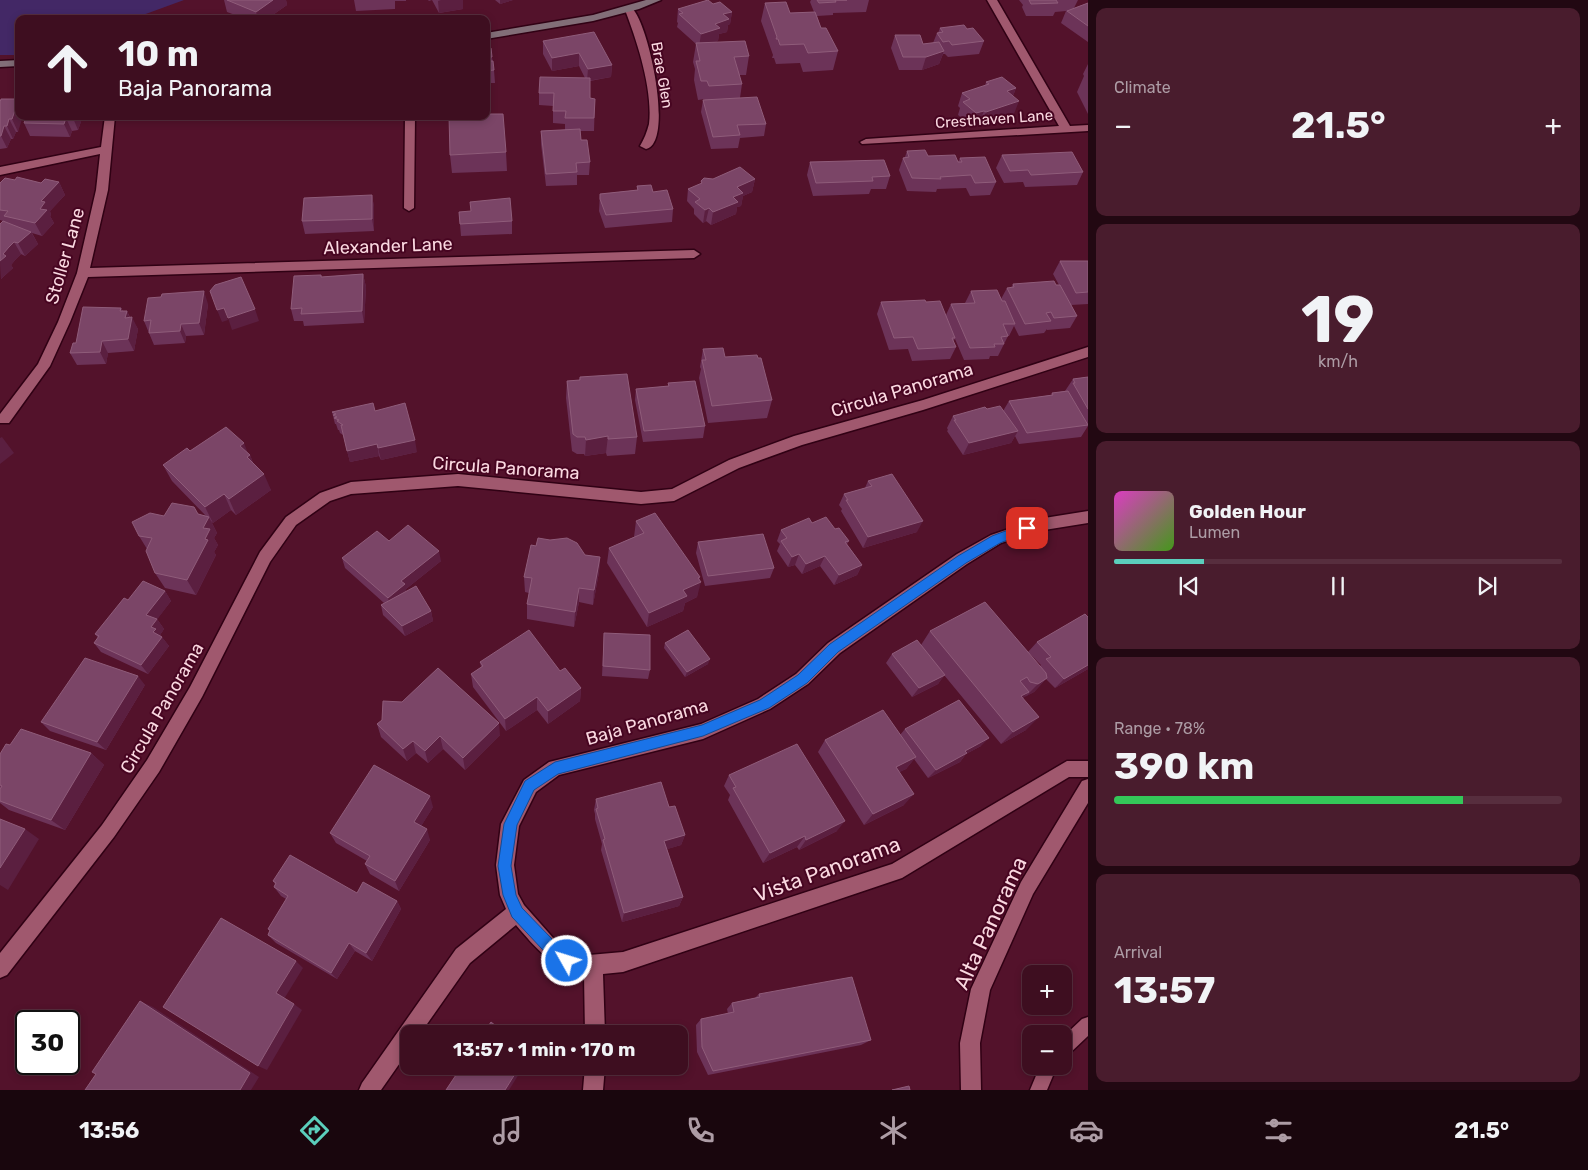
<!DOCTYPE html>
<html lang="en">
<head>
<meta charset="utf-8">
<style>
	:root { --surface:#3e0e20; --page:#491c2d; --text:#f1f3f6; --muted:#ad9ca5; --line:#572e3e; --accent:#5bcebc }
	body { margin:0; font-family:Rubik,sans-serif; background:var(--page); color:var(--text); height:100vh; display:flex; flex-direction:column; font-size:19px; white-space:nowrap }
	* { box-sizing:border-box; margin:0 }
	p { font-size:16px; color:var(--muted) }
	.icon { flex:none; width:28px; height:28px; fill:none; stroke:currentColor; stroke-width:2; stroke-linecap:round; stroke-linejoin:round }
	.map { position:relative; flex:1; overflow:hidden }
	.drawer { display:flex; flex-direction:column; gap:8px; padding:8px; background:#220812; width:500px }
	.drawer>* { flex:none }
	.banner { position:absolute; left:15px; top:15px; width:475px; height:105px; border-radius:10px; box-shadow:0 2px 8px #0003,0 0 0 1px var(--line); background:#3e0e20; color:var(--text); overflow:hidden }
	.tools { position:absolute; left:1022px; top:965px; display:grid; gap:10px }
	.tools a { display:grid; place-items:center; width:50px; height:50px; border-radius:10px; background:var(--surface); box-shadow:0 2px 8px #0003,0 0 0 1px var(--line); font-size:25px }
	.speed { position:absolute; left:15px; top:1010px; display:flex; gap:10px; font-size:25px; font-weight:700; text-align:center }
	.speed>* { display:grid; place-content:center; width:65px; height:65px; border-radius:50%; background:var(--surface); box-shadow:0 2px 8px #0003,0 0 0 1px var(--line); line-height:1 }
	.speed .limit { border:2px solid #111; border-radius:8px; background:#fff; color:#111 }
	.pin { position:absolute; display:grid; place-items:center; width:42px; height:42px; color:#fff; margin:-21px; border-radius:10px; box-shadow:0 2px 8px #0006 }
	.me { position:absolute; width:55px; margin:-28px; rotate:309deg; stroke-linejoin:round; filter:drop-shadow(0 0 4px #0008) }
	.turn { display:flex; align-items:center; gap:18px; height:105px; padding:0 20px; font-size:22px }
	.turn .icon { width:65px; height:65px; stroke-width:2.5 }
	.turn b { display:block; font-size:35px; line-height:42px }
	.big { font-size:38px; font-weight:700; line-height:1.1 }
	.drawer .card { flex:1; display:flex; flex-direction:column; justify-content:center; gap:8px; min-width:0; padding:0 18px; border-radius:10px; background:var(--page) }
	.drawer .dial { align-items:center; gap:0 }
	.dial b { font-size:65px; line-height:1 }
	.song { display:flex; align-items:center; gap:15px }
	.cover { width:60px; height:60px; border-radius:8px; background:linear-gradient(135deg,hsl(310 70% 55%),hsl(100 70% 35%)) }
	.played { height:5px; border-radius:2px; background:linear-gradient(90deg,var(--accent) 20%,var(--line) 20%) }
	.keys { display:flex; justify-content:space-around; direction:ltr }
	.heat { display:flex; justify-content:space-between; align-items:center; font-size:28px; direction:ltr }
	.charge { height:8px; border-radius:4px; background:linear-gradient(90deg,#34c759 78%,var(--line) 0) }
	.trip { position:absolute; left:400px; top:1025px; width:288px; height:50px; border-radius:10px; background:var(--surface); box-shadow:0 2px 8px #0003,0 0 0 1px var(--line); font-weight:700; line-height:50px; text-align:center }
	.tab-bar { display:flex; height:80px; justify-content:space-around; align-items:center; background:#19060d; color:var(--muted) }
	.tab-bar .icon { width:35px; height:35px }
	.tab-bar .current { color:var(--accent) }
	.tab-bar b { font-size:22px; color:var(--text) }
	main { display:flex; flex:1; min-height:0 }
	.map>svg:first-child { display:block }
</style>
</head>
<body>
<main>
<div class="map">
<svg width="1088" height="1090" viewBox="0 0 1088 1090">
	<rect width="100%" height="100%" fill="#53122b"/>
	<path fill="#432866" d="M0,0H184L132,19H19V55H0Z"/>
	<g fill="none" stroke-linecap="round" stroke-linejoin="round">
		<defs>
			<path id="lane" d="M405,116H415L414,208L409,211L404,208Z
				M1088,1017V1036L1070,1053L1064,1055V1036L1082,1019Z
				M1040,1066H1057L1047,1090H1030Z"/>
			<path id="street" d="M987,0H997L1070,126L1088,125V131L862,144L860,142L866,139L1059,126Z
				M630,7C646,12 676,142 646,149L640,146C644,139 647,132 649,124C653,90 637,41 625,10Z
				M105,116H115L108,190L90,268L694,250L700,254L694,258L88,277L70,322L50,366L9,423H0V414L38,364L58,322L77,273L96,190L100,154L0,175V167L101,147Z
				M1088,347V357L923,410L802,445L739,468L674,501L641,504L458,486L351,494L330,501L296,525L270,562L202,697L159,772L114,837L7,975L0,978V953L102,825L147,760L190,687L260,552L286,517L320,493L351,482L458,474L641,492L672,489L729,460L794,436L923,400Z
				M1088,511V523L1038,531L1001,543L967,564L840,653L808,684L770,709L703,739L559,775L536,792L519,826L514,865L518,894L524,905L555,940L572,953L589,955L623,952L892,864L1067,761H1088V777H1069L902,878L623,972L603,974L605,1034H585L584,974C553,970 535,947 516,925L470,963L420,1034H409V1050L381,1090H359L362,1083L456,949L506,909L500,895L496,865L501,824L524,780L549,762L701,724L758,699L796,674L828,643L957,554L991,535L1038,519Z
				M1088,779V803L1033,894L990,990L980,1043L981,1090H961L960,1043L971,989L1021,882L1082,781Z
				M585,1066H605L603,1090H583Z"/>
			<path id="secondary" d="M646,0H661L639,9L593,21L486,39V33L593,15Z
				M19,60V66L0,67V61Z"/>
		</defs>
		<use href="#lane" stroke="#300114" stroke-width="3"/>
		<use href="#street" stroke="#300114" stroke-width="3"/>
		<use href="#secondary" stroke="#300114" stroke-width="3"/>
		<use href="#lane" fill="#a0586e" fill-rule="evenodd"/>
		<use href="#street" fill="#a0586e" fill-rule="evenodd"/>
		<use href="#secondary" fill="#826e78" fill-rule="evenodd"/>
	</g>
	<path fill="#6c3358" d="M224,0H286L287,5L267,19H246L227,12Z
		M354,0H406V1H395V9L356,11Z
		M428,0H463V9L439,13L432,0L429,1Z
		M495,0H513L500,4Z
		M811,0H869L866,12L833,13V15L817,16L821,28L838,51L833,70L803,72L800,63L776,64L774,58H772L773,55L761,21L765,3L790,13L814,12L810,2Z
		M1019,0H1078L1074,8L1088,3V42L1061,23L1066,11L1055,12L1053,16H1026L1022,7L1023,5Z
		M713,4L732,12L730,24L728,25L727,32L719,34L718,41L714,42L749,56L746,75H739L742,84L740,98L766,124L764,136L740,138L738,148L711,149L701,112L703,100L705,99L698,100L694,80L695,69L693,62L696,44L677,27L678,23L677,22L678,9Z
		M940,28L967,29L984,41L979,54L948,57L945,54H943L939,64L922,70H899L891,48L895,35L923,44L933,43L937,33H938Z
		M543,41L612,65L611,77L590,81V98L595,99L594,131H580L581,140L590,162L589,175H577V185L546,186L541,144V131L565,130V124L553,123V106L539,105V93L585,78L579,66L552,71L543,54Z
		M486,49L492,57L494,70L495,83H486Z
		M1088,64V114L1077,92L1084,76L1083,74Z
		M986,82L1016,88L1013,96L1014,114L981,125L979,123L971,126L958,115L960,108L958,106L962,93L985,86Z
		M19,99L18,132H16L13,139H11L7,148L0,149V102Z
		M27,116H83L78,130L72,131L70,137L30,136L24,123Z
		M907,151L928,156L958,162L960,158L996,182L990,195L970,196L966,188L937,189L936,192L907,191L899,170L903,158L905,157Z
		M506,152L507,171L452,173L450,155Z
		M1002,155L1083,172L1077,185L1025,187L1023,182L1004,183L996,168Z
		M810,162L890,176L886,189H871L869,194L813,196L807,175Z
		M713,179H755L752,192L743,196L741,206L737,207L736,214L711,225L706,221L703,223L694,214V209L687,201L688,189L701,184V181Z
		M15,180L41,183L59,182L65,195L50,211L51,215L50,216L54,223L42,236L32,233L38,244L25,256L21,254L16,259L11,265L13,268L1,279L0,224L3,221L0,220V183Z
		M637,186L673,209L672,222L605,228L599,211L600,194L637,190Z
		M372,195L374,207V231L305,234L302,221Z
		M459,212L512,221V234L461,236Z
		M1060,261H1088V304L1071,305L1077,316L1070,328L1047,330V329L1044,333L1019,336L1014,326L1009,336H1008L998,356H990L989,359L964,360L955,339L953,341L956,347L950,359L912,361L908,349L889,350L877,314L881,302H926L946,315L951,304L965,303L971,291L1001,299L1007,288H1011L1013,284L1059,285L1053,274Z
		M363,274L366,287L364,323L304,326L303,321H294L291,309L321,275L322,277Z
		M208,304L204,335L186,336L185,343L154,345L144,321Z
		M121,308L123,311H127L130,317L138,329L134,351L108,353L106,364L77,365L70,353L76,343Z
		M703,349L725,357L772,400L767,418L708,423L699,378L701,369L700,367Z
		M580,377L637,437L635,454L607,456L606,453L585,456L584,454H577L572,451L566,398L567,381L579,380Z
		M1088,377V426L1081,437L1019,444L1015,436L1011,443L963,455L947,431L948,430L947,428L953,416L987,409L1003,411L1009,401L1051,395L1052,393L1065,391L1073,379Z
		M668,383L705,426L703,438L643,442L635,400L636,389L668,386Z
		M375,411L417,452L381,460L379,456L350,462L343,435L340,433L339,430H338L336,424H335L332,412Z
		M190,451L248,453L250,455L253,463L271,490L236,515L231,510L213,523L211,521L217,533L214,538L218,545L214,552L216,555L196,595L165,588L155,573L147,549L139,536L164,516L198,514L206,516L172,481L163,465Z
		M868,481L917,532L863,548L841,511L842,509L839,505L844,494L865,488Z
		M636,521L700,577L697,597L685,603L683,611L647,627L607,563L609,548L634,537Z
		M812,523L835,529L849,541L847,544L862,565L857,575L834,585L820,566L802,574L795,565L788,567L777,551L780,544L777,541L781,530Z
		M389,541L441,561L406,589V591L431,611L433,621L405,636L383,615L381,605L384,603L345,568L342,558Z
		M698,542L774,568L770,578L705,586L696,553Z
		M585,555L600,557L599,572L593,605L579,602L574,627L527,619V604L529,593L525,592L524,577Z
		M165,591L171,601L157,619L164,629L160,635L169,646L148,674L101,652L94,643L98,638L95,634L128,600Z
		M1088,617V669L1055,688L1046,679L1034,692L1024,697L1023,699L1026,730L1001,744L944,675L938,684L912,697L886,663L892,654L921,645L930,631L1040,666L1041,665L1028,652L1037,642Z
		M604,633L650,670L648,679L602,676Z
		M665,643L708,664L685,677L664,648Z
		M480,662L560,671L581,688L580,701L548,724L537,710L506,731L473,687L471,674L481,667Z
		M145,685L106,750L50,731L41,722Z
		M377,724L500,735L465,770L443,749L428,763L416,753L407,761L381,737Z
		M905,729L981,746L966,754L960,762L928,778L914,759L906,769L899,772L904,805L864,825L818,752L825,740L900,735Z
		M10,745L91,753L104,765L65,830L9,810L0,803V754Z
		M729,775L837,831L799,850L797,847L763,863L728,800L730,795L724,786Z
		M596,799L669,807L685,835L681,845L667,849L683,897L679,906L622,922L601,850L602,844L595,819V814L594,810Z
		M433,807L421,826L430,840L399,891L370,874L365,864L367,861L336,843L330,833Z
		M273,881L357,893L397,901L401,909L372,961L355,951L337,979L276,943L268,935L270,931L268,929L286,899L281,896L274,887L275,884Z
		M759,994L871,1040L861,1045L708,1075L697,1052L696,1025L701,1019L728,1014L727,1009L732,1003L755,998Z"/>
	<path fill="#5b1f40" d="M273,0H286L287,5L267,19H258L256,12Z
		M441,0H463V9L439,13L438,1Z
		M500,0H513L500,4Z
		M732,12L730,24L728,25L727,32L719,34L718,41L699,47L701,34L715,24L723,14Z
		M944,51L939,64L922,70L926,57Z
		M579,53V66L552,71V58Z
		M612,65L611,77L587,81L588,69Z
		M1016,88L1011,101L1007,91Z
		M19,99V116H23L18,132L12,119Z
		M1019,101L1014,114L981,125L986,112Z
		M984,111L979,123L971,126L976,113Z
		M73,116H83L78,130L73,118Z
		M66,118L72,131L70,137L64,124Z
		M9,119L16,132L13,139L7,126Z
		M4,126L11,139L7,148L1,136Z
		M755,179L752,192L743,196L741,206L737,207L736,214L711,225L713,212L737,187Z
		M59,182L65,195L50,211L51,215L50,216L54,223L42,236L35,223L41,201Z
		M372,195L374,207V231L372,219Z
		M709,208L706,221L703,223L705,210Z
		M31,232L38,244L25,256L18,243Z
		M14,242L21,254L16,259L11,265L13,268L1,279L0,261L3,254L9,247Z
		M363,274L366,287L364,323L362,311Z
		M204,291L208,304L204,335L199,323Z
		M121,308L125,317L127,311L131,321L132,317L138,329L134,351L128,339L120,311Z
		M224,308L228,320L222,322L217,310Z
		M255,309L259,321L232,330L228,318Z
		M181,324L186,336L185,343L180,331Z
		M102,341L108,353L106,364L100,352Z
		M1018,431L1011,443L963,455L969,443Z
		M608,436L606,453L585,456L586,440Z
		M2,437L14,453L0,464V438Z
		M415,440L417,452L381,460L378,448Z
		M244,443L249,456L250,455L257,472L240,446Z
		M377,444L379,456L350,462L347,451Z
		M264,474L271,490L236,515L229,499Z
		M224,494L231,510L213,523L205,507Z
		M209,517L217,533L214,538L218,545L214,552L216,555L196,595L187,580L205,539L203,528Z
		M923,521L917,532L863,548L868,537Z
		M439,551L441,561L406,589L407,594L390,608L388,598L401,581Z
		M799,554L795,565L788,567L792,557Z
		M825,556L820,566L802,574L806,564Z
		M600,557L599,572L593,605L594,590Z
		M862,565L857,575L834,585L839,575Z
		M700,577L699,583L701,582L697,597L685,603L683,611L647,627L649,613L683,590L698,578Z
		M579,588V602L574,627L575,612Z
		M165,591L171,601L153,625L146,615Z
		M431,611L433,621L405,636L402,626Z
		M157,619L164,629L160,635L162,638V637L169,646L148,674L141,665L153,632L151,627Z
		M710,659L708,664L685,677L687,672Z
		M1088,665V669L1055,688L1064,679Z
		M945,675L938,684L912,697L919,688Z
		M138,676L145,685L106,750L97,742Z
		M1047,678L1034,692L1025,697L1038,684Z
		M581,688L580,701L548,724V711Z
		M1029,692L1017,705L1021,696Z
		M537,697V710L506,731L505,719Z
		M1039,717L1026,730L1001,744L1013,732Z
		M499,723L500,735L465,770L463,758Z
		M440,736L443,749L428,763L425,751Z
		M989,738L981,746L966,754L960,762L928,778L936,770L965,751Z
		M413,741L416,753L407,761L403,749Z
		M91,753L104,765L65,830L51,820Z
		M916,757L906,769L886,779L896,767Z
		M914,794L904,805L864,825L873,814Z
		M430,796L433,807L417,833L414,822Z
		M845,821L837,831L799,850L806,840Z
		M25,829L39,839L8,890L0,885V868Z
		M427,829L430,840L399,891L395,881Z
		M685,835L681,845L661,851L664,841Z
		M805,836L797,847L763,863L770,853Z
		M683,897L679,906L622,922L624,913Z
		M397,901L401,909L372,961L366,953Z
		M349,943L355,951L337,979L331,973Z
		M296,961L303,968L284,999L276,993Z
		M140,1001L153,1007L259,1077L251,1090H240Z
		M294,1004L302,1010L267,1070L258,1066Z
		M520,1066H524L509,1090H505Z"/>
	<path fill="#7b4567" stroke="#8f5c7a" d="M227,0H273L256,12Z
		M708,0L713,4L720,2L732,12L723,14L729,19L715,24L720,28L701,34L679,14L683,13L678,9Z
		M817,0H847H835L836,2L819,3Z
		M1029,0H1056L1058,3L1031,4Z
		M786,2L790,13L815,12L821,28H826L838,51L808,53L804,44L780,45L778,39H776L777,37L765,3Z
		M1088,3V26L1067,11Z
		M964,25L967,29L973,28L984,41L952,45L949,41L943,42L937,33L943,32L940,28Z
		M594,32L612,65L588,69L579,53L552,58L543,41Z
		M895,35H920L923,44L939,42L944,51L926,57H903Z
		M745,41L749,56L734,57L742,84L709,86L707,81H701L696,61H700L696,43Z
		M491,48L492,57H487V61H493L494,70L486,71V49Z
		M540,77L590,78V98L595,99L594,118H565L566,111H553L554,93H539Z
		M1002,77L1016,88L1007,91L1019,101L986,112L984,111L976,113L963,102L970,99L962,93L989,84L986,82Z
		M757,97L766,124L737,125L740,135L713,137L703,100Z
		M1,99H19L12,119H9L7,126H4L1,136H0V102Z
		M486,114H503L506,152L450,155L449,116H486Z
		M27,116H73V118H66L64,124L24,123Z
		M580,129L581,140H587L590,162L576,163L577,172L546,174L541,131Z
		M925,150L928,156L955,155L958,162H962L960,158L985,157L996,182L975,183L971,175L940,177L941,179L912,178L903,158L909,157L907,151Z
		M1072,152L1083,172L1031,175L1028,170L1010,171L1002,155Z
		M884,160L890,176L872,177L873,181L816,183L810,162Z
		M740,167L755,179L737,187L743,193L733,197L738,202L713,212L709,208L705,210L695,202L700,199L688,189L702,183L701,181L704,178L713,179Z
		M17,177L41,183L45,179L59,182L41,201L45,202L40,209L47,210L35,223L4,216L8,211L0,210V183L5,178L15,180Z
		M651,185L653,192L667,190L673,209L606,215L600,199V194L638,190L637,186Z
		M372,195V219L302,221L304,198Z
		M510,198L512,221L460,224L459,212L471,211L470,202Z
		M3,221L31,232L18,243L14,242L9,247L3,254L6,256L0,261V224Z
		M1060,261H1088V292L1076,293Z
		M363,274L362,311L301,314L302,308L291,309L294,276L321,275V277Z
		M241,277L255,309L228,318L224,308L217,310L210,291L215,285Z
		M1054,281L1056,285H1060L1077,316L1054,318L1051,312L1046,313L1051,321L1025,324L1007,288L1014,287L1013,284Z
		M997,290L1002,301H1005L1015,324H1003L1008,336L1001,337L1004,344H994L995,347L970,348L951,304L975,303L971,291Z
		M204,291L199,323L181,324L180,331L149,333L151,320L144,321L148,298L161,297L162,294Z
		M925,300L926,302L940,301L955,338H952L956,347L918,349L913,337L894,338L881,302Z
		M83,307L121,308L120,311H127L125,318L132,317L128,339L102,341L100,352L70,353L73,343H76Z
		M723,348L725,357L757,355L758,358H761L772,400L712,406L702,360H706L703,349Z
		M627,374L637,437L608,439V436L586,440L585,437H577L573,434L567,381L580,380V377Z
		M1088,377V409L1073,383H1075L1073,379Z
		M695,381L705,426L644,431L636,389L669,386L668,383Z
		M1068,391L1088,425L1027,433L1009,401L1053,395L1052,393Z
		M373,403L375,411L405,403L415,440L378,448L377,444L347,451L341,425H343L337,421L339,420L334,418L337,417L333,415L336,414L332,412Z
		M1000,406L1018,431L969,443L954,420H956L953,416L985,407L987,409Z
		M226,427L244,443L240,446L250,455L247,457L264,474L229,499L224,494L205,507L163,465L187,448L190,451Z
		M892,474L923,521L868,537L846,500H848L844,494L872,486L868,481Z
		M172,503L194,507L198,514L209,517L203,528L210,529L205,539L208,540L187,580L155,573L146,551L152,538L139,536L132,522L150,513L164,516Z
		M655,513L700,577L698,578L701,582L683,590L687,596L649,613L609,548L644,533L636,521Z
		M826,517L835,529L839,528L849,541L845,542L862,565L839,575L825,556L806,564L799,554L792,557L781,541L787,538L781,530L809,518L812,523Z
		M408,525L439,551L401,581L405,584L388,598L342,558L377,531L389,541Z
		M763,534L774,568L708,576L698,542Z
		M538,538L550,540L567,538L577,543L585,555L600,557L594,590L579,588L575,612L527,604L532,578L524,577L531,545L536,546Z
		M143,581L165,591L146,615L157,619L151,627L156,629L153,632L162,637L141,665L94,643L99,636L95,634L124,598L128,600Z
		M416,586L431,611L402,626L381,605Z
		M985,602L1046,673L1047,678L1038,684L1030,682L1027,677L1020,681L1029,692L1021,696L1039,717L1013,732L930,631Z
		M1085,614L1088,617V665L1064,679L1046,659L1051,657L1037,642Z
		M529,630L560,671L565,668L581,688L548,711L537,697L505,719L471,674L483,666L480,662Z
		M688,630L710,659L687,672L665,643Z
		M604,633L650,635V670L603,666Z
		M917,640L945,675L919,688L892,654Z
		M85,658L138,676L97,742L41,722Z
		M438,668L499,723L463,758L440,736L425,751L413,741L403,749L377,724L382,720L383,701L402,702Z
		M959,700L989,738L965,751L967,753L936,770L905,729Z
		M883,710L916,757L896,767L914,794L873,814L825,740Z
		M21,729L91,753L51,820L0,801V789L2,786L0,785V754L6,744L10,745Z
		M797,744L845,821L806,840L805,836L770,853L733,788L736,787L729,775Z
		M374,765L430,796L414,822L427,829L395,881L365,864L370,856L330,833Z
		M661,782L669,807L675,806L685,835L664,841L683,897L624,913L603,840L605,839L596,809L598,808L596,799Z
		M0,819L25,829L0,868Z
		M290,855L357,893L363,882L397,901L366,953L349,943L331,973L268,935L270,930L268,929L288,896L274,887L276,883L273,881Z
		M221,918L296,961L276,993L294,1004L258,1066L163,1007Z
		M852,977L871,1040L713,1071L702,1047L701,1019L734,1012L732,1003L760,997L759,994Z
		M140,1001L250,1073L240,1090H85L96,1074L92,1072Z
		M491,1022L506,1034H483Z
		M462,1066H520L505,1090H446Z
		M909,1086L910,1090H892Z"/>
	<path fill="#1a73e8" stroke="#114b97" d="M1027,523L1033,528L1031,531L1000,543L966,563L838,652L807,683L769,708L703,736L558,774L534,790L517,825L511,866L516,895L522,908L552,939L572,956L575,961L572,966L567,968L542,949L512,917L503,895L498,866L504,824L525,781L555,762L702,725L760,700L798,675L830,644L958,556L992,536Z"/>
	<g text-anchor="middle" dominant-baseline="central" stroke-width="4" stroke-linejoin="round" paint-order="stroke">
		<g font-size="15" fill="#fad8e0" stroke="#470521">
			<text transform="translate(662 75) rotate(80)">Brae Glen</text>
			<text transform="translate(994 119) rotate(-4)">Cresthaven Lane</text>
		</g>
		<g font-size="18" fill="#fad8e0" stroke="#470521">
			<text transform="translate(388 246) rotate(-2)">Alexander Lane</text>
			<text transform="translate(65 256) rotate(-74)">Stoller Lane</text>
			<text transform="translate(902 390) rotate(-17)">Circula Panorama</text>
			<text transform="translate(506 468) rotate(4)">Circula Panorama</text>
			<text transform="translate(162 708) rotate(-60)">Circula Panorama</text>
			<text transform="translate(647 722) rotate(-16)">Baja Panorama</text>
		</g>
		<g font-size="21" fill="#fad8e0" stroke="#470521">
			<text transform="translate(827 869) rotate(-20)">Vista Panorama</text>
			<text transform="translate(990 923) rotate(-65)">Alta Panorama</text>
		</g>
	</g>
</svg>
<div class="tools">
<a>+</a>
<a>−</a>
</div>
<div class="speed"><div class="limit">30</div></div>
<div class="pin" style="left:1027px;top:528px;background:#d93025"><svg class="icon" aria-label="arrive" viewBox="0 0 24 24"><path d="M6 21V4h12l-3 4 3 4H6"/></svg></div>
<svg class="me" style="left:567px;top:961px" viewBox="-20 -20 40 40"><circle r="17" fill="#1a73e8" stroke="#fff" stroke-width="3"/><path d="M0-11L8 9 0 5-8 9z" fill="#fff"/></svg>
<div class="trip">13:57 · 1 min · 170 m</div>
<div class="banner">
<div class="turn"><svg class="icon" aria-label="ahead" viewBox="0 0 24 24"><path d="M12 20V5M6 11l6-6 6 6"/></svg><div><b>10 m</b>Baja Panorama</div></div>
</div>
</div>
<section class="drawer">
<div class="card"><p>Climate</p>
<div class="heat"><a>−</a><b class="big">21.5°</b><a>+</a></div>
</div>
<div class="card dial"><b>19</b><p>km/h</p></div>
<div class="card">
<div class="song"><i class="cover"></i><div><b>Golden Hour</b><p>Lumen</p></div></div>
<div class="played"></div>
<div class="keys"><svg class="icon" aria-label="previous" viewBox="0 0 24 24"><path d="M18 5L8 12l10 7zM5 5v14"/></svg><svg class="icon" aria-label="pause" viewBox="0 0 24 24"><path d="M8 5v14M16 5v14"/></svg><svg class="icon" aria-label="next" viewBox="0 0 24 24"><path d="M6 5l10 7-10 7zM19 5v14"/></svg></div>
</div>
<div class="card"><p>Range · 78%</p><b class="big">390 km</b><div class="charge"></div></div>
<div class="card"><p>Arrival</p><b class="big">13:57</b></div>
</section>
</main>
<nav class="tab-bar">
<b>13:56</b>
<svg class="icon current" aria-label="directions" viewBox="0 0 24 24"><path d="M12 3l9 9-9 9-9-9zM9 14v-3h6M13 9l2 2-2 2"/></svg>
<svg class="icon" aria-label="music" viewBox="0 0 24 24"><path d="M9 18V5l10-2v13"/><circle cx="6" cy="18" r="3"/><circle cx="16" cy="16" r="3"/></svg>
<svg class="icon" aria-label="phone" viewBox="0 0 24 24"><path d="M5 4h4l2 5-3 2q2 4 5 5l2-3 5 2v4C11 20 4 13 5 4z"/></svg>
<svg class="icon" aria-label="climate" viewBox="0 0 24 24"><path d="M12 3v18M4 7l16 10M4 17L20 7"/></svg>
<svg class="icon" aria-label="car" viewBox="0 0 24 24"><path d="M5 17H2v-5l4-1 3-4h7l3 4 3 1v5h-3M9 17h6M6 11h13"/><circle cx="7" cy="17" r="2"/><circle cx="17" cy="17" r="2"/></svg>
<svg class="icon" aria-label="filters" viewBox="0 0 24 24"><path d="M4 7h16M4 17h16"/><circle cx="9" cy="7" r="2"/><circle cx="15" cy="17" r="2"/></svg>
<b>21.5°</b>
</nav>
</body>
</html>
